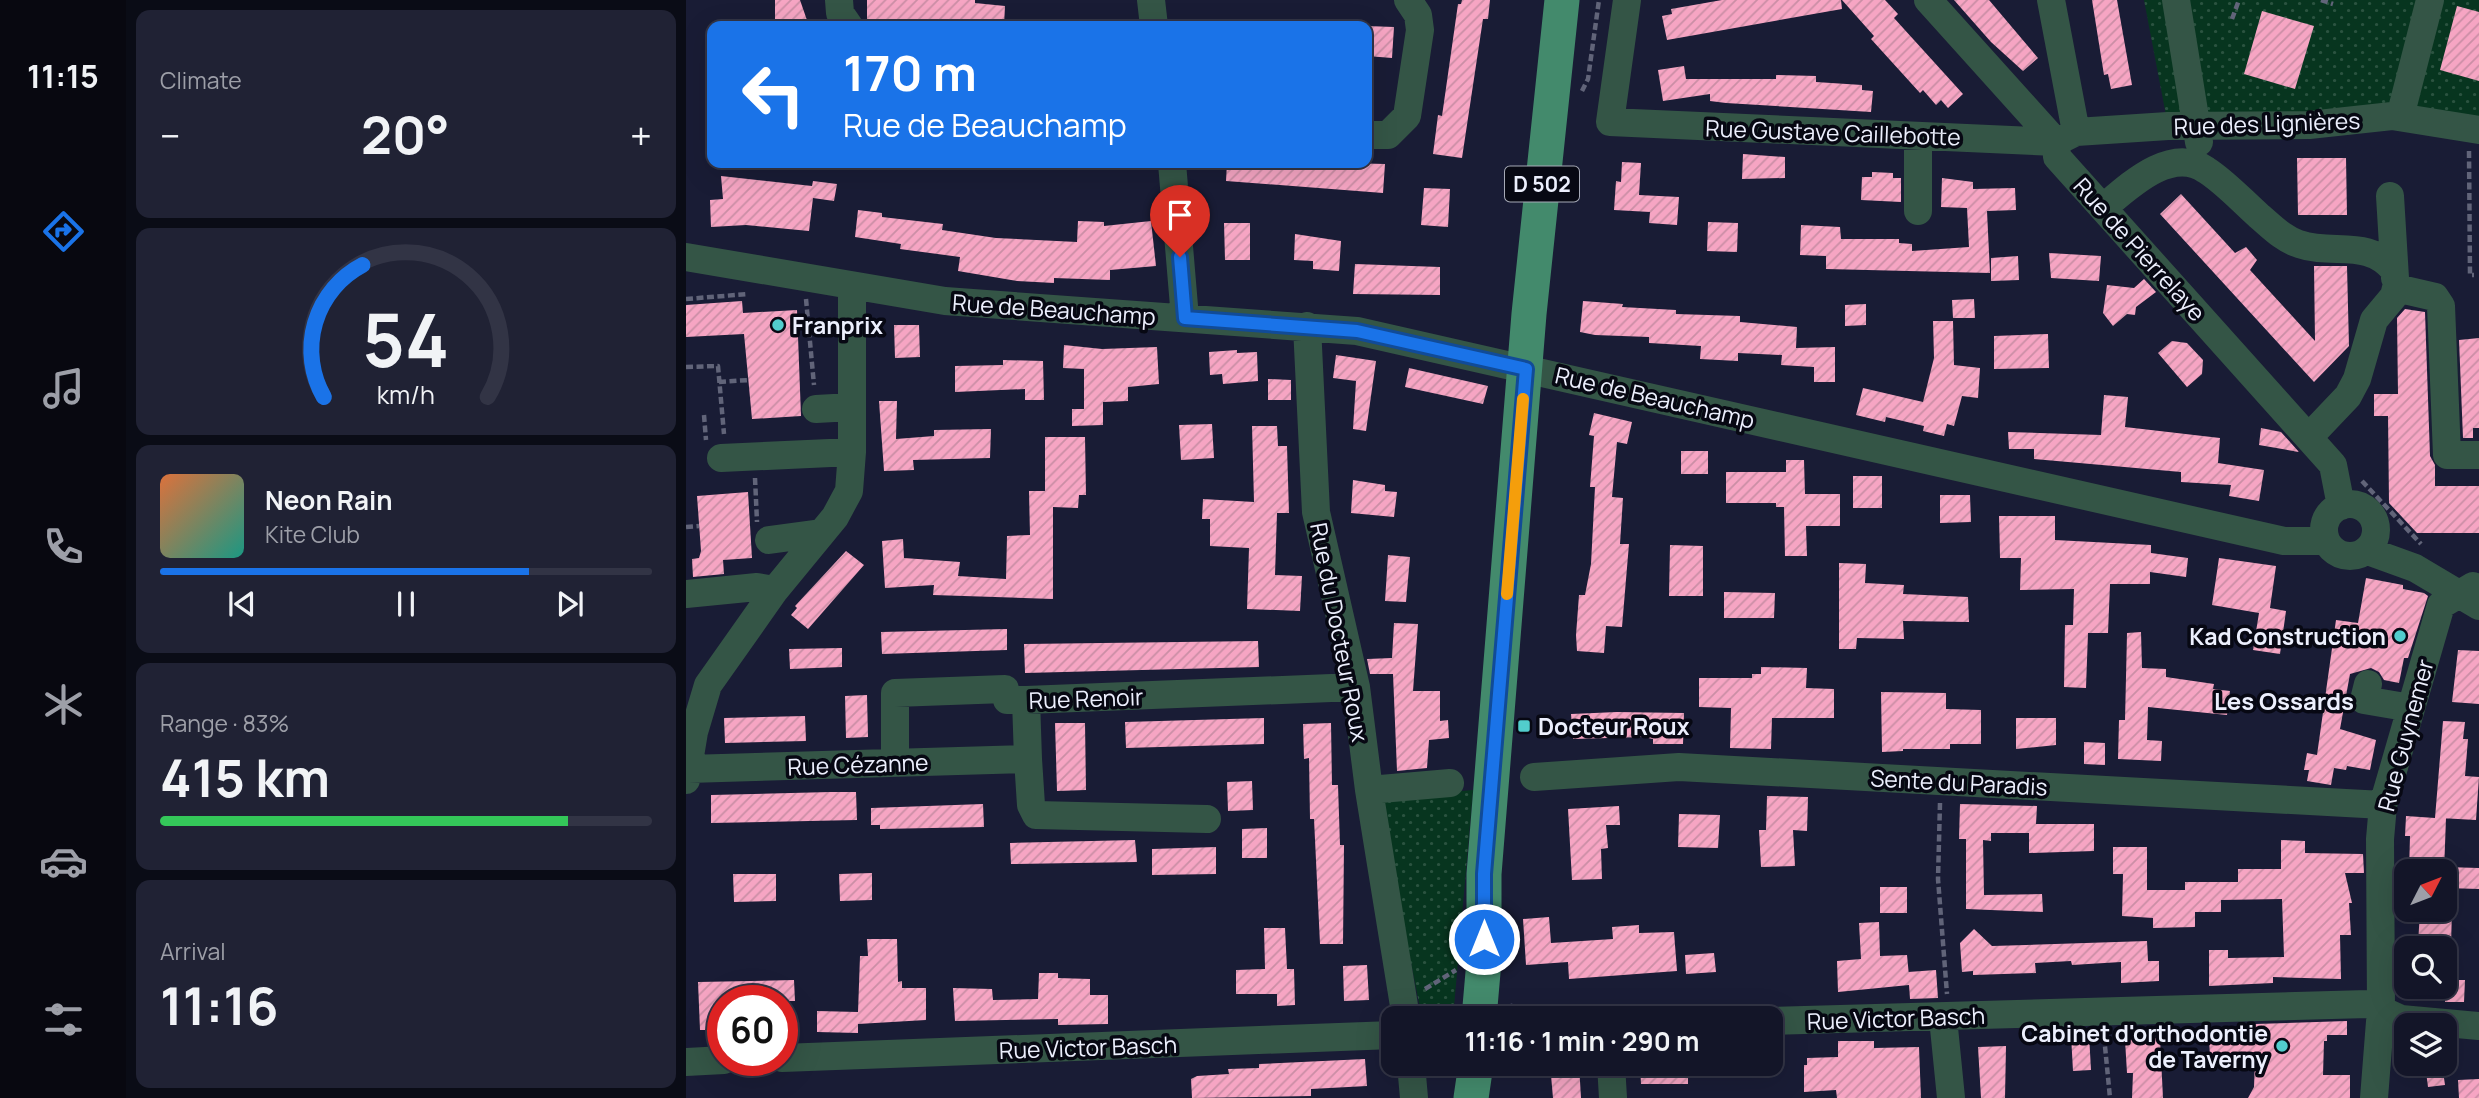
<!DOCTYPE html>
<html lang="en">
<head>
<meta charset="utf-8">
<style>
	:root { --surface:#131528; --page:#202234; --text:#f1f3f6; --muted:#9d9fa8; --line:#323445; --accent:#1a73e8 }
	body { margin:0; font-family:Manrope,sans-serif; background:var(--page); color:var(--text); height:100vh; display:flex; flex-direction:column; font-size:26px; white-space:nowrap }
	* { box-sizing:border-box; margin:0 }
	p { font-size:23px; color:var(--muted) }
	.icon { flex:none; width:38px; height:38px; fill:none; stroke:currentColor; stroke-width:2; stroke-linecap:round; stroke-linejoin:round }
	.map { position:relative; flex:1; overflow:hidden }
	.sheet { display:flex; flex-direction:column; gap:10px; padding:10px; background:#0a0c16; width:560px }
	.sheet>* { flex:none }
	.hud { position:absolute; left:21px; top:21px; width:665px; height:147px; border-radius:14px; box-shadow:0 7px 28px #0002,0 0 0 2px var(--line); background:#1a73e8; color:#fff; overflow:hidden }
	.needle { width:46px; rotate:48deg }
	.buttons { position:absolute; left:1708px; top:859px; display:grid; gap:14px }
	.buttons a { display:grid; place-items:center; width:63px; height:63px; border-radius:14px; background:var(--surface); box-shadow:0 7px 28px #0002,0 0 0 2px var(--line); font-size:35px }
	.speed { position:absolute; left:21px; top:985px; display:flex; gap:14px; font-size:35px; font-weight:700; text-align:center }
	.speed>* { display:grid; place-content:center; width:91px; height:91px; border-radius:50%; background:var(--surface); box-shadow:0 7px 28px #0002,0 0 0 2px var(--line); line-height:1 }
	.speed .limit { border:10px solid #d22; background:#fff; color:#111 }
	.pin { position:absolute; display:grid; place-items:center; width:60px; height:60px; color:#fff; margin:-72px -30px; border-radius:50% 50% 50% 0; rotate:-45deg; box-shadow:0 0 7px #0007 }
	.pin .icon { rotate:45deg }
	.me { position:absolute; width:77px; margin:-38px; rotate:0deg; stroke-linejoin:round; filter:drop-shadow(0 0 5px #0008) }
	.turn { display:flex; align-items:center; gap:24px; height:147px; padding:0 21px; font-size:32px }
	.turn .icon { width:91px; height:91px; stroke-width:2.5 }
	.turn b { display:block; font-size:49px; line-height:60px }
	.big { font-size:52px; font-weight:700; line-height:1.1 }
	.sheet .widget { flex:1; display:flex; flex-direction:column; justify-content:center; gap:10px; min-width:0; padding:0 24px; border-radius:14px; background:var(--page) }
	.sheet .dial { align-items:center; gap:0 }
	.dial svg { height:182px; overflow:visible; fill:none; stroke:var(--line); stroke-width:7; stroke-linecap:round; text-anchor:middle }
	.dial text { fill:var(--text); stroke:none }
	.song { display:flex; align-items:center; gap:21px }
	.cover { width:84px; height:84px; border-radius:10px; background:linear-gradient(135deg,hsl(20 70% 55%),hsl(170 70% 35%)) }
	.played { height:7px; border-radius:4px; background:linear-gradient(90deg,var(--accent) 75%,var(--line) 75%) }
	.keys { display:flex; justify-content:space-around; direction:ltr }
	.heat { display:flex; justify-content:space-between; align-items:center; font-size:38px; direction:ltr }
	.charge { height:10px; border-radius:5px; background:linear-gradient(90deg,#34c759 83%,var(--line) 0) }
	.trip { position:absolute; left:695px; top:1006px; width:402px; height:70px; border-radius:14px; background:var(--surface); box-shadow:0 7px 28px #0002,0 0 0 2px var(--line); font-weight:700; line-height:70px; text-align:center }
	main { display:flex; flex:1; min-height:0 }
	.tab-bar { display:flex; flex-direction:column; width:126px; justify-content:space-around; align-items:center; background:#080810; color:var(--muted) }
	.tab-bar .icon { width:49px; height:49px }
	.tab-bar .current { color:var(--accent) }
	.tab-bar b { font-size:32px; color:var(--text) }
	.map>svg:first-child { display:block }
</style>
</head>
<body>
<main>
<nav class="tab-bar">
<b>11:15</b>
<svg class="icon current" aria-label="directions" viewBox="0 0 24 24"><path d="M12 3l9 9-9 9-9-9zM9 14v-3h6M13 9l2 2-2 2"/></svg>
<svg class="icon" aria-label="music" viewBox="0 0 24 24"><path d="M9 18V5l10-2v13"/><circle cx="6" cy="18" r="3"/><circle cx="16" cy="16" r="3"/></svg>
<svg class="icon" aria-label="phone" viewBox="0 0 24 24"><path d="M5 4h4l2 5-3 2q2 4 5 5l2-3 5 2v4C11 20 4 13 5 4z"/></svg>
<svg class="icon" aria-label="climate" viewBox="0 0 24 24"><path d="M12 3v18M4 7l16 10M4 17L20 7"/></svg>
<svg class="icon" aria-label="car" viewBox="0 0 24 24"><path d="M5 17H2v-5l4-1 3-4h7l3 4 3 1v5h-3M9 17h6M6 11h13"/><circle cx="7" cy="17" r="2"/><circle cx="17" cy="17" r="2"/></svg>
<svg class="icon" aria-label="filters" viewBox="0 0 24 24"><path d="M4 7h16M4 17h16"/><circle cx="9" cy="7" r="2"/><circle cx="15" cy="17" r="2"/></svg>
</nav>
<section class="sheet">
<div class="widget"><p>Climate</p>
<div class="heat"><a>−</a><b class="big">20°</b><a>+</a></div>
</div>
<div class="widget dial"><svg viewBox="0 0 100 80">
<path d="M14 69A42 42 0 1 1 86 69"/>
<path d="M14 69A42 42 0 0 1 31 11" stroke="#1a73e8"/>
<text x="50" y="56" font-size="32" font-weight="700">54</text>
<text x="50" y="72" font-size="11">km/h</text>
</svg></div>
<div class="widget">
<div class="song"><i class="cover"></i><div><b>Neon Rain</b><p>Kite Club</p></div></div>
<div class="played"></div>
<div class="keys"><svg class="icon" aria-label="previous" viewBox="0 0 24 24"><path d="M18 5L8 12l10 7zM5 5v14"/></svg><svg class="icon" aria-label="pause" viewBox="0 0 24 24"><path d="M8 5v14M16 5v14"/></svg><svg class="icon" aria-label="next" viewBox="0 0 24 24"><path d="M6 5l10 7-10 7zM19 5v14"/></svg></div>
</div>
<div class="widget"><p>Range · 83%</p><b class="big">415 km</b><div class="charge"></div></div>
<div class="widget"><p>Arrival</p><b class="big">11:16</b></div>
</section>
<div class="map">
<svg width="1793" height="1098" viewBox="0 0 1793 1098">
	<defs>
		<pattern id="grass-dots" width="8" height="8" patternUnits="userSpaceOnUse" patternTransform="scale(1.75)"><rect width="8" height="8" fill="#07351f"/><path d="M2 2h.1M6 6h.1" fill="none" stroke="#2b5340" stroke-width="1.8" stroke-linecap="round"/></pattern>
		<pattern id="building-hatch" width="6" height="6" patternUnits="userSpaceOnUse" patternTransform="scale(1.75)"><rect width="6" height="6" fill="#f6a5c3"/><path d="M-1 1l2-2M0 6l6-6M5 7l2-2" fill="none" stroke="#ca8ea5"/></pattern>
	</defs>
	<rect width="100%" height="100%" fill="#191c35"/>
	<path fill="url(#grass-dots)" d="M1458,0H1793V120L1482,126Z
		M787,790L768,1007L757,1018H736L692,798Z"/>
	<path fill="url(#building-hatch)" d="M89,0H114L123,26H89Z
		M181,0H289V3L319,6L318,26H236V20H181Z
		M776,0H804L802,19H797L776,158L747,154L752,115L756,116L772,4H775Z
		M1036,0H1155L1156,9L981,40L976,16L986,14L985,9Z
		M1156,0H1199L1212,14L1208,18L1277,94L1262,108L1255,100L1250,105L1237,90L1234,93L1185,39L1188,36Z
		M1268,0H1303L1352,58L1337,71L1305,42Z
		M1406,0H1431L1446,85L1425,89L1422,74L1418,75Z
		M1771,6L1793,12V81L1754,70Z
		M1576,11L1628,26L1609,89L1558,74Z
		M681,26L708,27L706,58L681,56Z
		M998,66L1000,79H1090V75L1130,76V82L1176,85V90L1187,91L1185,112L1040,103L1024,101V94L977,101L972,70Z
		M1057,154L1099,157V178L1056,179Z
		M1611,158H1660L1661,215H1612Z
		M936,162L955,163L953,195L993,197L991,225L963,223L964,212L928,210L930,181L935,182Z
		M541,163H622L621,167L659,170L660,163L699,164L697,193L540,181Z
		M1186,172L1207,173V178H1215V202L1175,200L1176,177H1186Z
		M35,176L126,186L127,181L151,184L148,201L127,198L123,231L60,225L25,227L24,200L37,199Z
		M1256,178L1287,182V189L1329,188L1330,210L1301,211L1304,273L1140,269V256L1114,255L1115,225L1154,227L1155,239H1213V243L1226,244V251L1283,247L1281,208L1255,207Z
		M738,188L764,189L762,227L735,225Z
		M1495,194L1549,253L1560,247L1571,260L1564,270L1629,341L1628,266H1661L1663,346L1628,382L1474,214Z
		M172,210L196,213V217L257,224L256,230L310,238L391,242L392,221L418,222V226L465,221L470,266L424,270V280L368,278V283L331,281L272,271L274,257L214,249L215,244L169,237Z
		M1022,222L1052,223L1051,252L1021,251Z
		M538,223H564V260H539Z
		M609,234L655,241L653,271L627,269V261L608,260Z
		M1363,253L1415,256L1413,281L1365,278Z
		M1332,256L1333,280L1305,281V258Z
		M669,264L754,267V295L667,294Z
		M1458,279L1470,292L1450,307L1449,315L1441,314L1427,326L1417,313L1421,285L1448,288Z
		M1288,299L1289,318H1267L1266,300Z
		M56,301L57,313L111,310L115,416L66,419L58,334L0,337V305Z
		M897,301L937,304L936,307L990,310V314L1054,316V322L1111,327L1110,348L1149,347V382H1128V367L1095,365L1096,355L1052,353V361L1014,359L1015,346L963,343V337L909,335L894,332Z
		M1180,304V325L1159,326V305Z
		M1719,309L1739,312L1744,456L1749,465V486H1793V533H1731L1703,503L1702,416H1688V394H1712L1711,318Z
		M1247,321H1267L1268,365L1294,368L1292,398L1276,396L1268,426L1261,424L1258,436L1237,431L1238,426L1200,417L1199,422L1170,415L1177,388L1237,402L1248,358Z
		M208,325H233L234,357L209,358Z
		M1362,334L1363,368L1308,369V336Z
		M1793,338V428H1787V438H1777L1773,340Z
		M1486,341L1501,343L1517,360L1516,374L1501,387L1472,353Z
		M378,345L416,349L471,347L473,384L442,387V401L417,402V425L386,426V409H398V369L377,368Z
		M551,350V353L571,352L572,381L537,384L536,374L524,375L523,352Z
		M650,355L690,361L680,431L667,429L670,381L647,378Z
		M317,360L357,361L358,400H339V389L269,392V366L317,365Z
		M723,368L802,386L797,404L719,387Z
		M582,379L605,380V400H582Z
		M1418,395L1442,397L1439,427L1534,438L1532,463L1578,470L1573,501L1543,496L1545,485L1495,482V472L1348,459V449H1323L1322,432L1415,435Z
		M193,401H211L210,439L248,436V430L305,429L304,458L227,460L228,470L198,471Z
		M908,413L946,422L941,444L931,442L926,497L937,498L934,544H943L936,627L920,626L918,653L891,651L890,635L893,595H899L905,564L909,487H904L908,436L903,435Z
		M526,424L528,458L495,460L493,425Z
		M566,426H591L592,446H601L603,513H591L589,575L616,576L614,611L561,609L563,548L524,546V519H516L517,499L568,502Z
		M1575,428L1595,432L1613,452L1573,445Z
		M359,437H399L400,495H393L392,508L367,507V599L247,595L248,585L199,588L196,541L217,539L218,558L274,562L272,576L320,579L321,536L344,535L343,491H359Z
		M995,451H1022V474H995Z
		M1100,460H1118L1119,494H1154V526H1120L1121,556H1099L1098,507H1090V503H1040V472H1100Z
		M1167,476H1196V508H1167Z
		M667,480L699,485V491L711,492L708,517L665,513Z
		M62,492L66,558L37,560L38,574L7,577L6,559L13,558L15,551L11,496Z
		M1254,495H1284L1285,522L1254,523Z
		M1313,516H1369V540L1465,545V553L1502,558L1500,577L1464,572V584H1424L1422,633H1402L1400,688L1378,687L1379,625H1387L1388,589L1334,590L1335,558H1314Z
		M984,545L1017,546V596H983Z
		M160,551L178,565L122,629L105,615L111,608L109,606Z
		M702,555L724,557L720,602L699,601Z
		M1533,558L1590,566L1584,608L1600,611L1594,654L1567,650L1573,613L1526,605Z
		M1153,563L1180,564L1179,583L1218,585L1217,594L1282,597L1283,622L1217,621L1218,639L1171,638L1170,649H1153Z
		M1680,578L1717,585V589L1738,593L1742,596L1722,658H1718L1713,683L1698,680L1693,672L1685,668L1664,674L1654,729L1690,740L1684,770L1661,766L1660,770L1648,768L1645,785L1621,781L1623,770H1618L1621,753L1631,755L1650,620L1672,623Z
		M1038,592L1089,593L1088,618H1038Z
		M708,623L732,624L727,691H754V721L762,720L763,738L743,740L741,768L711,771L707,674H684L681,659L706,658Z
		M321,629V650L196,654L195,632Z
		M1455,632L1456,668L1480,669V677L1528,684L1527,689L1544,691L1541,715L1462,707L1461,740L1476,741L1475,761L1432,759L1433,720H1439L1441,633Z
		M572,641L573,667L339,673L338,644Z
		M156,648V667L104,669L103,649Z
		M1772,650L1793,651V704L1766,702Z
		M1075,667L1121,668L1120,688L1148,689V718H1086L1085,749L1044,748L1045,708L1013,707V678H1066V674H1075Z
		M1195,692L1260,693V709L1295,710V744H1264V749H1217V751L1196,752Z
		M181,695L182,737L160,738L159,696Z
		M931,712L998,713L997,744H967V739L957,737L887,739L885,714Z
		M119,716L120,741L39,743L38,718Z
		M578,718V744L440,748L439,722Z
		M1330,718H1370V745L1330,749Z
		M1757,721L1779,722L1777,739H1782L1779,776L1793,777L1790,820L1754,818H1760L1758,872H1723L1724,836H1719L1720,816L1749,818Z
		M369,723H399L400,790L371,791Z
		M645,723L646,785H652L654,845H658L657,944H634L628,819H624L623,758L618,759L617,724Z
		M1398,742L1419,743V765L1398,764Z
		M566,781L567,810L542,811L541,782Z
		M144,792H170L171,820L25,823V795Z
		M1081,796L1122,797L1121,831L1107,830L1109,866L1075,867L1073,830H1080Z
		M297,804L298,827L194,829V825H185V808Z
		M1274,804L1351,806L1350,824H1408V851L1343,853V833H1305V841L1297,840L1298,895L1356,894L1357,912L1280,909V839H1273Z
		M933,806L934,825H920L922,848L915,849L916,879L886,880L882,809Z
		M993,814L1034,815L1032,848L992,847Z
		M581,828V858H556V829Z
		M449,840L451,862L325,864L324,843Z
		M1595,840L1619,841V853L1677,854L1678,873H1659L1666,903H1663L1665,935H1654L1655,979L1587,977V983L1523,986V950H1542V958L1598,957L1596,899L1535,900V912H1509V927L1467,928V918L1436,916L1437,874H1427V847H1461V890H1499V882H1552V869H1595Z
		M530,847V874L466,875V849Z
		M1759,867L1793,868V889L1759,888Z
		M186,873V900L154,901L153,874Z
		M47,874H90V901L48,902Z
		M1194,887H1221V913H1194Z
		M1734,910H1766L1765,946L1732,945Z
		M863,917L865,943L927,939L926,927L953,925V933L988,932L991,971L883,979L882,962L840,965L837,919Z
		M1193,922L1194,956L1221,955L1223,976L1222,972L1250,970L1252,998L1224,999L1223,985L1152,992L1151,961L1175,959L1173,923Z
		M578,928H599L601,969H608L609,1005L591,1006V994H550V970L579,969Z
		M1288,929L1306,946L1461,941L1462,961H1473V981L1435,983V962L1386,965L1385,961L1349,963L1350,973L1287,975V971L1276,972L1274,943Z
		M181,939H211L212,982L216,981V988H240V1020L172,1024V1033L131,1032V1011L172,1012L174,956H182Z
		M1028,953L1030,972L1000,974L999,955Z
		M681,965L683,1000L658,1001L657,966Z
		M353,973H372V978L404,979V995H422V1024L372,1025V1019L269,1021L267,988L306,989L307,1000L352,999Z
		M108,980L109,1001H37V1030H14L12,982Z
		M1759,980H1779L1778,1002H1759Z
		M1661,1021V1035H1641V1041H1638L1637,1075H1664V1098H1562L1568,1087L1569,1060H1524L1523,1035L1569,1034V1024Z
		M1403,1034L1405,1070L1387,1071L1385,1035Z
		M1474,1038L1477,1098H1446L1447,1073H1441L1439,1040Z
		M1152,1041H1188V1048L1233,1047L1235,1098H1151L1150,1090L1118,1092V1065H1121V1058L1152,1057Z
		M1320,1046L1319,1098H1295L1292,1047Z
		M679,1059L681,1086L625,1089V1096L506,1098L505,1079L511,1076L543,1074L542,1069L573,1068V1064Z
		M864,1064H893L895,1098H867Z
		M954,1064H1002V1084H955Z
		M1739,1064H1756L1759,1085L1742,1087Z
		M1793,1079V1098H1773L1772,1080Z"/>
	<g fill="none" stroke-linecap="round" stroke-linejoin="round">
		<path stroke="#616479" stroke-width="4.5" stroke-dasharray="7 3.5" stroke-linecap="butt" d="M1635,0L1647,4
			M1546,19L1553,0
			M896,91L902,79L913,0
			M1783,151L1784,275H1788
			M0,299L62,294
			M120,299L128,385
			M0,367L32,366L38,434
			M33,382L63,380
			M18,415L20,440
			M69,478L71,522
			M1676,481L1735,544
			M0,527L13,526
			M1254,803L1252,879L1261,994
			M739,989L770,970
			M824,1004L827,1018
			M1418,1036L1424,1098"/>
		<path stroke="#345546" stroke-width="28" d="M153,0L154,13L163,26
			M465,0L468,26
			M941,0L924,122L1370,142L1390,132L1482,126L1623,125L1706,116L1793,130
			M1242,0L1370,142L1371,157L1647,465L1655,506
			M1365,0L1390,132
			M1490,0L1513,142
			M1706,116L1715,113L1744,0
			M681,135H702L721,116L734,30L732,15L722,0
			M486,163L499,318
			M1704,196L1709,278
			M1417,208C1442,187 1485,145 1520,170C1539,182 1556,201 1573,216C1585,226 1597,239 1613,244C1647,256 1682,238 1708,270
			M1232,211V136
			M0,257L259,301L671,331L1598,541H1640
			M621,326L630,512L670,687L683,790L720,1018
			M130,409L166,407
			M1623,437L1662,396L1671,379L1688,320L1708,296L1710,288L1749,297L1755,306L1761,455H1793
			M35,458L166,452
			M1638 530a26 26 0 1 1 52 0a26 26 0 1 1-52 0Z
			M83,540L135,533
			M1682,551L1729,568L1793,606
			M0,594L71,587L89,590
			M1682,684L1678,700L1725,708
			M342,759L345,805L350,815L521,819
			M209,763V693L319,689L321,700H340L670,687
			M2,769L342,759L340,700
			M848,777L993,767L1697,805
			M0,780L8,732L22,685L89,590L149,517L163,491L166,452V287
			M683,790L764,783
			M1257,1018L1265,1098
			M1085,1021L1682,1004L1715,1019L1793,1026
			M96,1058L707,1035
			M0,1062L38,1060
			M725,1064L728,1098
			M925,1064L927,1098
			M1688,1098L1695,1009L1694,839L1697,805L1755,605L1787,586"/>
		<path stroke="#438a6c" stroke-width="35" d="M793,1018L798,961V874L843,314L876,0
			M785,1098L790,1064"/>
	</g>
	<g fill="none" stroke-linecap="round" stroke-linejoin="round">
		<defs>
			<path id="route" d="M494,257L499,318L671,331L840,369L798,874V939"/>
		</defs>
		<use href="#route" stroke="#114b97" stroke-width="18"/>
		<use href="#route" stroke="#1a73e8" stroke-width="12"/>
		<path stroke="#f59e0b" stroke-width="12" d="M821,594L837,399"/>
	</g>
	<g fill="#52cdcd" stroke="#070813" stroke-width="2.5">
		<circle cx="92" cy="325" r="7"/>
		<circle cx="1714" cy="636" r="7"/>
		<rect x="831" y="719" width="14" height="14" rx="3.5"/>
		<circle cx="1596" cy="1046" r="7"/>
	</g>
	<g text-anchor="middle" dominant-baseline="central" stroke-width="7" stroke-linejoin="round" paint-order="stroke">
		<rect fill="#070813" stroke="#a7aab7" stroke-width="2" x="819" y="166.5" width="74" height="35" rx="5"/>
		<g font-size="21" font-weight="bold" fill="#eceffd">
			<text x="856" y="184">D 502</text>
		</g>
		<g font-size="23" fill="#eceffd" stroke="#070813">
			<text transform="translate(1581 123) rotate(-2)">Rue des Lignières</text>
			<text transform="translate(1147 132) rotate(2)">Rue Gustave Caillebotte</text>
			<text transform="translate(1454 249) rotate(48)">Rue de Pierrelaye</text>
			<text transform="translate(368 309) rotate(4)">Rue de Beauchamp</text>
			<text transform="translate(969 397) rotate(13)">Rue de Beauchamp</text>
			<text transform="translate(654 632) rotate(79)">Rue du Docteur Roux</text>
			<text transform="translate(400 698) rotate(-2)">Rue Renoir</text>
			<text transform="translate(1719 735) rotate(-75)">Rue Guynemer</text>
			<text transform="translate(172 764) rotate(-2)">Rue Cézanne</text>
			<text transform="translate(1273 782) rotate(3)">Sente du Paradis</text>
			<text transform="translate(1210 1018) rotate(-2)">Rue Victor Basch</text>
			<text transform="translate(402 1047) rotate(-2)">Rue Victor Basch</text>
		</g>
		<g font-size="23" font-weight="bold" fill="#eceffd" stroke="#070813" text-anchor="start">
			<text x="106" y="325">Franprix</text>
			<text x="1700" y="636" text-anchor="end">Kad Construction</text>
			<text x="852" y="726">Docteur Roux</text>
			<text x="1582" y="1033" text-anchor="end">Cabinet d'orthodontie<tspan x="1582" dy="26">de Taverny</tspan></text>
		</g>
		<g font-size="24" font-weight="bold" fill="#eceffd" stroke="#070813">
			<text x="1598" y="700">Les Ossards</text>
		</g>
	</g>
</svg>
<div class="buttons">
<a><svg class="needle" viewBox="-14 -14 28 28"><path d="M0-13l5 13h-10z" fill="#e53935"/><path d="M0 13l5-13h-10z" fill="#9d9fa8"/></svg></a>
<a><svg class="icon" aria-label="search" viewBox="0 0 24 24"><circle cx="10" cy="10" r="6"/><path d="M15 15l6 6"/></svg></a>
<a><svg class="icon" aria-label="layers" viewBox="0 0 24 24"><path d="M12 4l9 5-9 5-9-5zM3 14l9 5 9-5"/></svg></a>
</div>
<div class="speed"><div class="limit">60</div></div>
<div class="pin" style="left:494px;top:257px;background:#d93025"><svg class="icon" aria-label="arrive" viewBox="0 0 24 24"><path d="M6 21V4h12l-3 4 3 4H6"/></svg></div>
<svg class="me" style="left:798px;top:939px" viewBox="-20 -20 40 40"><circle r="17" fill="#1a73e8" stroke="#fff" stroke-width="3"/><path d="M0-11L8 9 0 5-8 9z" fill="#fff"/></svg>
<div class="trip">11:16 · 1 min · 290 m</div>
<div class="hud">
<div class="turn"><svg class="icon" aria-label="left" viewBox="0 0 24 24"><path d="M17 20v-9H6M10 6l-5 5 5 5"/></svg><div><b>170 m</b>Rue de Beauchamp</div></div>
</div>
</div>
</main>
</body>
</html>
